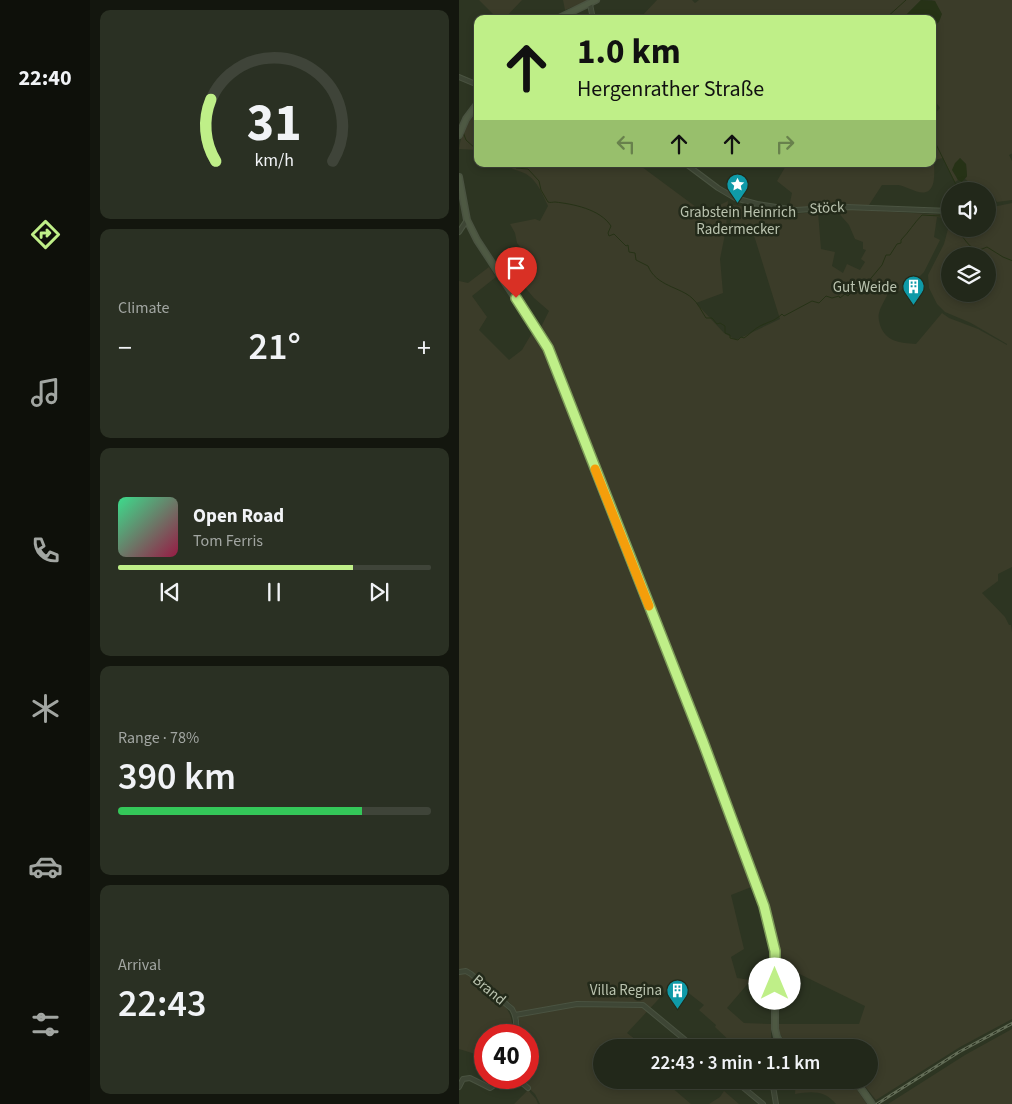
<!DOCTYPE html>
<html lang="en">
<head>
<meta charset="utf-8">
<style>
	:root { --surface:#22281a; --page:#2a3023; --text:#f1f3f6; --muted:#a2a6a2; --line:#3f4439; --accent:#bfef88 }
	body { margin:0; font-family:"Source Sans 3",sans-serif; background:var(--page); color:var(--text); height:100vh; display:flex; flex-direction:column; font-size:19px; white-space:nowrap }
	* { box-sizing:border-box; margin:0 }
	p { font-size:16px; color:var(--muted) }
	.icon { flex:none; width:28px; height:28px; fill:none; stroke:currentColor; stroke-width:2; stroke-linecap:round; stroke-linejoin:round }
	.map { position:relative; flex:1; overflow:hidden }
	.sheet { display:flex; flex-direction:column; gap:10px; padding:10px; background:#13160e; width:369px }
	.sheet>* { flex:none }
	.hud { position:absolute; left:15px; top:15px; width:462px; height:152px; border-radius:10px; box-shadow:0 2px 8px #0003,0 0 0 1px var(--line); background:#bfef88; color:#111; overflow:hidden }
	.buttons { position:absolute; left:482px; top:182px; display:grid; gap:10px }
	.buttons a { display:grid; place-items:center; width:55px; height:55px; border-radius:50%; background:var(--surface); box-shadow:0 2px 8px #0003,0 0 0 1px var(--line); font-size:25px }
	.speed { position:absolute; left:15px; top:1024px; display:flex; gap:10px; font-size:25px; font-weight:700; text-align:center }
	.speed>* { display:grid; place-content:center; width:65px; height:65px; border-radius:50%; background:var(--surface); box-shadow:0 2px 8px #0003,0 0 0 1px var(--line); line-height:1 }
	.speed .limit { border:8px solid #d22; background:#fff; color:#111 }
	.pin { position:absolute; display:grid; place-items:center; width:42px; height:42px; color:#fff; margin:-51px -21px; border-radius:50% 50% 50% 0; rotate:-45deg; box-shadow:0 0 5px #0007 }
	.pin .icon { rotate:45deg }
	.me { position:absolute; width:55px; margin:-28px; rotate:0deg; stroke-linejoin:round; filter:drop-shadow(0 0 4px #0008) }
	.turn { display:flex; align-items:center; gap:18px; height:105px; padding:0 20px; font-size:22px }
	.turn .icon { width:65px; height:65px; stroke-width:2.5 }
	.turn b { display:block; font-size:35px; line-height:42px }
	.lanes { display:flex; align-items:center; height:48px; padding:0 20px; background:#0003; justify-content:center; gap:25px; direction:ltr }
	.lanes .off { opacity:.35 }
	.big { font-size:38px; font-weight:600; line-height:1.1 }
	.sheet .tile { flex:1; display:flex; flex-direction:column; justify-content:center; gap:8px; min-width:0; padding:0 18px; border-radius:10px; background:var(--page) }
	.sheet .dial { align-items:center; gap:0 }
	.dial svg { height:130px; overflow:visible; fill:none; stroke:var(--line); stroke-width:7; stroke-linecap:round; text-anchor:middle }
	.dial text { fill:var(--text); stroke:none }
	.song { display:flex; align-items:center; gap:15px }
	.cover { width:60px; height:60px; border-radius:8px; background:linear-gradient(135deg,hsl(150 70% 55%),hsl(340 70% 35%)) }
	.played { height:5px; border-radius:2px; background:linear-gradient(90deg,var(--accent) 75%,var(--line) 75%) }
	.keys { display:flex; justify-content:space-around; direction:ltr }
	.heat { display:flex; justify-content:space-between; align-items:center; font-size:28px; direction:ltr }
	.charge { height:8px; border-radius:4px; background:linear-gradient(90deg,#34c759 78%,var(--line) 0) }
	.trip { position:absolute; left:134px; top:1039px; width:285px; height:50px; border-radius:25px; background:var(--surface); box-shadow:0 2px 8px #0003,0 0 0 1px var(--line); font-weight:600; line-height:50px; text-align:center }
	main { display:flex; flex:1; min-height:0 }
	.tab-bar { display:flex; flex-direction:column; width:90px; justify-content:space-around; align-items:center; background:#0e100a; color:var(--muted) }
	.tab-bar .icon { width:35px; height:35px }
	.tab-bar .on { color:var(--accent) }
	.tab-bar b { font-size:22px; color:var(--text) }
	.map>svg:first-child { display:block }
</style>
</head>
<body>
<main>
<nav class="tab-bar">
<b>22:40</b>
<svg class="icon on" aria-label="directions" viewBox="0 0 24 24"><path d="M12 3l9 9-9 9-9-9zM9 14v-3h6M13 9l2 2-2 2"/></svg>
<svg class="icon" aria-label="music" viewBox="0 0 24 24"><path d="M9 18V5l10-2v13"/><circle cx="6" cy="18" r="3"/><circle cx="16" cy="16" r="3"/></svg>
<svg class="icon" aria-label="phone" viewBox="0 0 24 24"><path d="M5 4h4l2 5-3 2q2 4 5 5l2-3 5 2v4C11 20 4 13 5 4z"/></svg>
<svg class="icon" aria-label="climate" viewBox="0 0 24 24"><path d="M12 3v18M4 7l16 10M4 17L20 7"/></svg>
<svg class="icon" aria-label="car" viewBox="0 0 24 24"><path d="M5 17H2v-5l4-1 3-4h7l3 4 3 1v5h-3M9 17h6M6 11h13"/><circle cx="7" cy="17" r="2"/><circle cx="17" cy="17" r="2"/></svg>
<svg class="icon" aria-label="filters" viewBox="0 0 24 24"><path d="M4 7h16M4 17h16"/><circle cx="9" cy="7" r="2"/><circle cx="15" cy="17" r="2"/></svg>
</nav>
<section class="sheet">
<div class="tile dial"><svg viewBox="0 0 100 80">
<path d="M14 69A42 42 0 1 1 86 69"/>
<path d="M14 69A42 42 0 0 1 11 31" stroke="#bfef88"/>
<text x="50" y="56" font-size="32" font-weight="700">31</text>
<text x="50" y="72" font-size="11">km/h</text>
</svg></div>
<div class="tile"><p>Climate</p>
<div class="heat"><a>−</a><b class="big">21°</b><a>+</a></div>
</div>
<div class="tile">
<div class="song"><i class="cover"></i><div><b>Open Road</b><p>Tom Ferris</p></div></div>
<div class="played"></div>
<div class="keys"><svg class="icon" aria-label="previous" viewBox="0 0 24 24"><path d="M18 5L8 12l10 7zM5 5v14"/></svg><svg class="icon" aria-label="pause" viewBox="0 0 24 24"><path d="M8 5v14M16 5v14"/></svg><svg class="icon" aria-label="next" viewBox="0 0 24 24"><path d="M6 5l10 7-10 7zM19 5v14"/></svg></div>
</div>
<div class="tile"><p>Range · 78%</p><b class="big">390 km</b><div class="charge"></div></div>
<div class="tile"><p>Arrival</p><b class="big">22:43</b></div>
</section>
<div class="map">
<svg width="554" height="1104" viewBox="0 0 554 1104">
	<rect width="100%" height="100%" fill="#2d3522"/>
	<path fill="#3b3c29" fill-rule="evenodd" d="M20,0H63L45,19H39Z
		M104,0H131L106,10Z
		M198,0H233L236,3L240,0H462L443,19H180Z
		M472,0H553L554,153L550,155L553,161V200L538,202L535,197L529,201V191H516L512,184L506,179L508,176L507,164L501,158L497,176L499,180L496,182L484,158L475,160C475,167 476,177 474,184C468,202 450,186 439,185C434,185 428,185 423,185L410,205C384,205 357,209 330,207L333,193L318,181L328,164H474V116L481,108L474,98V27L479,22L476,1Z
		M19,109V150L0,149C2,133 9,122 19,109Z
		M47,164H179L237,207L240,215L269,201L267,229L261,259L264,293L237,303L265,333L277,340L321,319L293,229L271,228L274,205L332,214L359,212L362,249L376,252L373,266L384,273L388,264L401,270L406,262L402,259L407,250L404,249V242L396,239L390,225L377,210L386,209L487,215L486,218L478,217L475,237L481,240L465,272L461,276L438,293L430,291C427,299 422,305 420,313C419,317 420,321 421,325C427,342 441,343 457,344L483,313L490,318L519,329L548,345V344L512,323L486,312L478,304L470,288L469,275L485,244L489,229L491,213V229H529V208L553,203V567L539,574V581L523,593L546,617L550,625H552L553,632V1019L501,1047L417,1100L401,1080H410V1048L330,1047C324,1040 320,1034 319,1024H400L406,1006L320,964L317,938L300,884L272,895L285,949L272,957L278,978L292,980L268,1008L285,1023L312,1024V1047C301,1047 286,1045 277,1047L256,1027L257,1025L240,1010L245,1005L218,984L210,988L168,1033L177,1040L171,1047L142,1048V1080H204L232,1104H81L76,1094L59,1078H69V1035H58C60,1028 61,1022 59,1015C53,999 22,980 8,969L0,970V281L9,283L30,267L37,277L13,296L28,317L20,330L50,360L63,350L73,333L78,335L90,311L75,298L64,285L55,291L49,282L66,253L58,243L56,233L51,224L76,219L81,221L89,206C84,195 77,178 65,173C58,170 53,170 47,164ZM491,256H529V294H491Z
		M6,973L10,975C29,991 60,1007 52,1035H26V1057L0,1049V974Z
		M553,1029V1104H429L506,1055Z
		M337,1080H391L408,1104H377C366,1090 352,1091 336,1094Z
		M69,1090L77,1099L79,1104H55Z
		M265,1091L280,1104H250L261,1097Z"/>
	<path fill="#263216" d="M462,0L476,1L483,14L480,22L474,27V19H443Z
		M501,158L507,164L508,176L503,182L499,180L493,170L496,163Z"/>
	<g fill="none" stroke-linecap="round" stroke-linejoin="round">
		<path stroke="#263216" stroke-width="1" d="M426,19L447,0
			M4,132L7,140L17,149L19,147
			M474,138L500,191
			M54,164L57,168L69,169L80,181L82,190L89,202C91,203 94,202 96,202C114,204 141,209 152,226L149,233L150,236L155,234L167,246L169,245L170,252L176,253L177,260L189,266C197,286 221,287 233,298C239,303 243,312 247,318H253L258,324L261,323L266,326V333L271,335V338L279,340L282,337L285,338C291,334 295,329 301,326C309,322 316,321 323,314L325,316L353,301L360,303L367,296L373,298L380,296L381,298L386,294L389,296L392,293L403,289L423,265L427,255H431L438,244L442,243V240C450,232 455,223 463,215L481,216
			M498,229C504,237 509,246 518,251L528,247L544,257L554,261"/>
		<defs>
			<path id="street" d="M131,4L134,19
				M0,77L19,85
				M227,164L259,188L276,198L298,204L337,210L387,207L491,211
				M0,232L8,220
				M0,972L7,971L12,974L53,1009C58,1017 58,1026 56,1035
				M56,1015L118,1004L184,1005L236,1048
				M57,1078L69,1088
				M275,1080L304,1104
				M313,1080L317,1104
				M0,1087L4,1079L11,1078L31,1088L34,1086L40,1078"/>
			<path id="secondary" d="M98,19L137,0
				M0,135L7,119L19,103
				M0,177L8,220L18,240L89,348L244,742L292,869L305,907L314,935L316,951V1029L318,1037L324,1048
				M396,1080L413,1104"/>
		</defs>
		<use href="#street" stroke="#4a5341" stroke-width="6"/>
		<use href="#secondary" stroke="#4a5341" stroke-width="8"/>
		<use href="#street" stroke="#3e4635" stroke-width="4"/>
		<use href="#secondary" stroke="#4e5943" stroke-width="5"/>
		<defs>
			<path id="rail" d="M418,1104L500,1052L554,1023"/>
		</defs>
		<use href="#rail" stroke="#636d57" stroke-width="3"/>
		<use href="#rail" stroke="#232a1a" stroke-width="1" stroke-dasharray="4" stroke-linecap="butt"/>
	</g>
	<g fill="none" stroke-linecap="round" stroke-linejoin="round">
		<defs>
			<path id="route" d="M57,298L89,348L244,742L305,906L316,951V984"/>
		</defs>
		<use href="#route" stroke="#7c9b58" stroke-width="12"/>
		<use href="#route" stroke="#bfef88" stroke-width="9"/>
		<path stroke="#f59e0b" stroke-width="9" d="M136,469L190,606"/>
	</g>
	<defs>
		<symbol id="sight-pin" viewBox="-11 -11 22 30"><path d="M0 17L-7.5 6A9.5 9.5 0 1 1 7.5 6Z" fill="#0f9aa8" stroke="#232a1a"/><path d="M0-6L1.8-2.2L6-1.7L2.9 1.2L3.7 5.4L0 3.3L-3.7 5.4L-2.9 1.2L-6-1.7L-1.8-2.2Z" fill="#fff"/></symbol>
		<symbol id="building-pin" viewBox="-11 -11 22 30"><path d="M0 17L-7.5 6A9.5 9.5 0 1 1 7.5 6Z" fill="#0f9aa8" stroke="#232a1a"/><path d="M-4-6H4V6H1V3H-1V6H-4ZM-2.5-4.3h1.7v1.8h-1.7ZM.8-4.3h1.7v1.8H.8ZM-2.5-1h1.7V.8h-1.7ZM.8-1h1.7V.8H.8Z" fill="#fff"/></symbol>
	</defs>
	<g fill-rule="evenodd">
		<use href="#sight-pin" x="266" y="172" width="25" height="34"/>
		<use href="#building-pin" x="442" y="274" width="25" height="34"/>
		<use href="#building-pin" x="206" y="978" width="25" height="34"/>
	</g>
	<g text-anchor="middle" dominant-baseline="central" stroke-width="5" stroke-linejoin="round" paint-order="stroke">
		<g font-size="15" fill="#bac3af" stroke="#232a1a">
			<text transform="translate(368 208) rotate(-3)">Stöck</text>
			<text transform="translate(30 990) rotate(40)">Brand</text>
		</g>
		<g font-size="15" fill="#bac3af" stroke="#232a1a" text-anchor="end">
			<text x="279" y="212" text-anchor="middle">Grabstein Heinrich<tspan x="279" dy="17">Radermecker</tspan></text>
			<text x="438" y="287">Gut Weide</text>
			<text x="203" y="990">Villa Regina</text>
		</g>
	</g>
</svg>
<div class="buttons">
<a><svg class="icon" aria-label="sound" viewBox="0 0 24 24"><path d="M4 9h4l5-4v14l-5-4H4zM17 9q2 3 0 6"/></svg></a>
<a><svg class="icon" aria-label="layers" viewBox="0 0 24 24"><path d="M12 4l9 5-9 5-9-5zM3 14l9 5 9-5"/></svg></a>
</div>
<div class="speed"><div class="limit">40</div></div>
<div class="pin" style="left:57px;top:298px;background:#d93025"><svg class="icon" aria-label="arrive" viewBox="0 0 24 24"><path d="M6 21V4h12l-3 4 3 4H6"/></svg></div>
<svg class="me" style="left:316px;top:984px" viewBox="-20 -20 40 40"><circle r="19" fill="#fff"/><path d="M0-13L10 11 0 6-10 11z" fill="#bfef88"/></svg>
<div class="trip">22:43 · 3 min · 1.1 km</div>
<div class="hud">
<div class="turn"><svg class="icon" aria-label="ahead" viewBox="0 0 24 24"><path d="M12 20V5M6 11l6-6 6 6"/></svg><div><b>1.0 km</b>Hergenrather Straße</div></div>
<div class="lanes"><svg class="icon off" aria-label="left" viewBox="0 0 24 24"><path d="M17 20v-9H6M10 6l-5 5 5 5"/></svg><svg class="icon" aria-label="ahead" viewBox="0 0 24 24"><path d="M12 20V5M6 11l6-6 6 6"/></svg><svg class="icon" aria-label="ahead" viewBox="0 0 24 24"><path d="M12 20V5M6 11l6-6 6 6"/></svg><svg class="icon off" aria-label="right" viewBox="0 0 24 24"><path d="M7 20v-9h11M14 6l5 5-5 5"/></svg></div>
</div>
</div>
</main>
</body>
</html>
